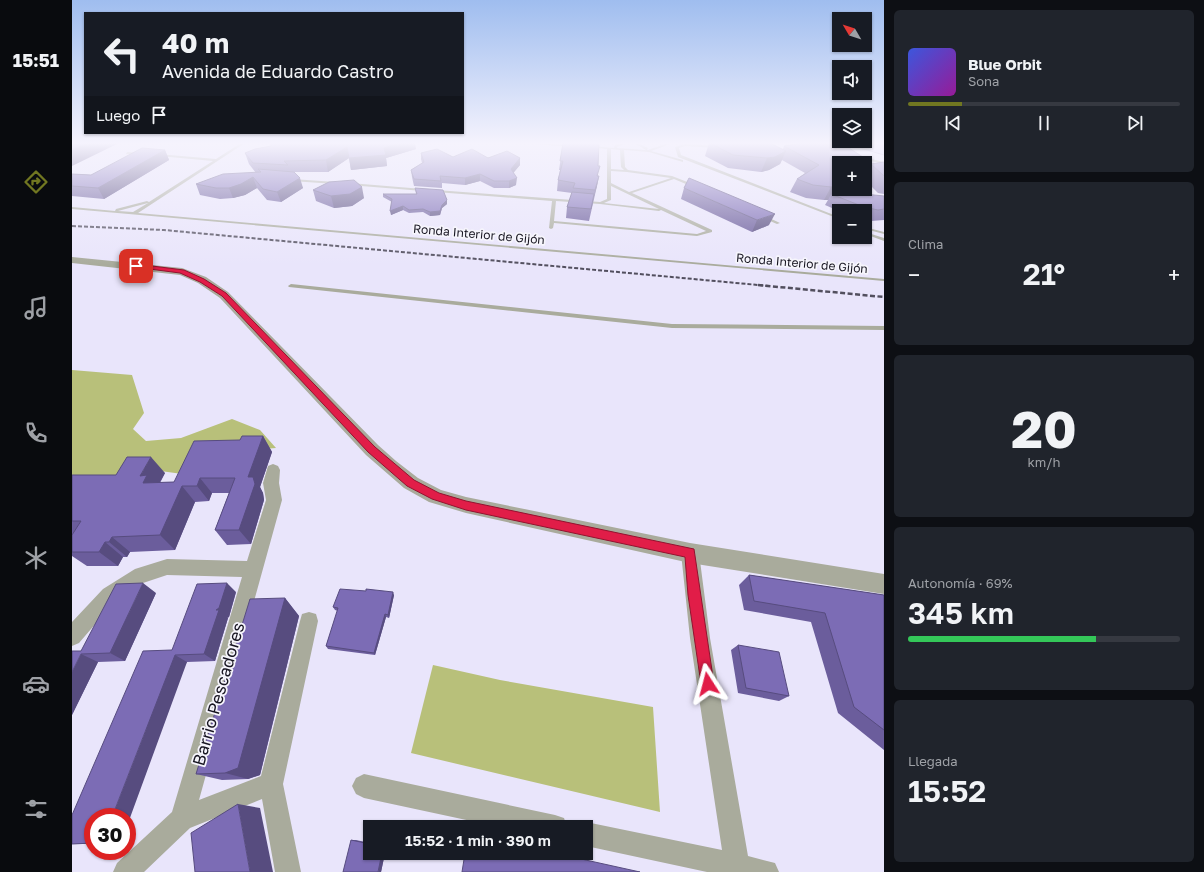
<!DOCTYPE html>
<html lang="es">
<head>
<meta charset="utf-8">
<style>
	:root { --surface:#171b24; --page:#20242c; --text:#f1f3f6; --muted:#9ea1a6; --line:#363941; --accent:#717721 }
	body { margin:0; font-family:"Golos Text",sans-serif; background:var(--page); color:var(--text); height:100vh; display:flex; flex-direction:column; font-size:15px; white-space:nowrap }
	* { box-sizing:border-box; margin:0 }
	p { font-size:13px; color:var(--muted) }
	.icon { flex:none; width:22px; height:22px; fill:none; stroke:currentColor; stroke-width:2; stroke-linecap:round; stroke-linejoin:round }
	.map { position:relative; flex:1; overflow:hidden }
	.sheet { display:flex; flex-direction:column; gap:10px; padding:10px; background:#0d0f14; width:320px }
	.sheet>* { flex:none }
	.top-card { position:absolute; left:12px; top:12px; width:380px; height:122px; border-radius:0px; box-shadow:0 1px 3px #0004; background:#171b24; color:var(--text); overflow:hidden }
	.needle { width:26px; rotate:309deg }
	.fabs { position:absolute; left:760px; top:12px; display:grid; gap:8px }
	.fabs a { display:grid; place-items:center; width:40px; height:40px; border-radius:0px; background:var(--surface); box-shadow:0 1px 3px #0004; font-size:20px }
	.speed { position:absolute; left:12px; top:808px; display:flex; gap:8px; font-size:20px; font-weight:700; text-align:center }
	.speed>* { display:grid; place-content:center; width:52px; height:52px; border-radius:50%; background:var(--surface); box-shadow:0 1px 3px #0004; line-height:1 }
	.speed .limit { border:6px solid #d22; background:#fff; color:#111 }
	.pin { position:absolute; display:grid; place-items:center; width:34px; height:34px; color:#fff; margin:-17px; border-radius:8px; box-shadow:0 2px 6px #0006 }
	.me { position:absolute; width:44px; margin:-22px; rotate:351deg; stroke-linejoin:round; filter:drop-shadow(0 0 3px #0008) }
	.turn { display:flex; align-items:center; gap:14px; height:84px; padding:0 12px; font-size:18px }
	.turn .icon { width:52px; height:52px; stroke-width:2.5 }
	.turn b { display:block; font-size:28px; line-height:34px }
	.then { display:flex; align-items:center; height:38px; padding:0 12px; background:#0003; gap:8px; font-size:15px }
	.big { font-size:30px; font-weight:600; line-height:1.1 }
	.sheet .tile { flex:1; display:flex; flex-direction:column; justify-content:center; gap:6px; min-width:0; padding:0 14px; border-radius:6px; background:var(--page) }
	.sheet .dial { align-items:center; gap:0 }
	.dial b { font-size:52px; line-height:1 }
	.song { display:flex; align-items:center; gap:12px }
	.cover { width:48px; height:48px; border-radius:6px; background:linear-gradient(135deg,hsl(230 70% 55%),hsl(300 70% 35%)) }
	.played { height:4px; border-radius:2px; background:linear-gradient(90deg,var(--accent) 20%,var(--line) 20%) }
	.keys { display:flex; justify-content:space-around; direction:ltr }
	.heat { display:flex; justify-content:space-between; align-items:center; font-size:22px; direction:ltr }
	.charge { height:6px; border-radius:3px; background:linear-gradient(90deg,#34c759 69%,var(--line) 0) }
	.trip { position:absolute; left:291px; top:820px; width:230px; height:40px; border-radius:0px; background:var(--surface); box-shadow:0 1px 3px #0004; font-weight:600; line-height:40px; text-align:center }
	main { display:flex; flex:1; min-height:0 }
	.tabs { display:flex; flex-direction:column; width:72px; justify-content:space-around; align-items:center; background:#090b0e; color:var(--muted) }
	.tabs .icon { width:28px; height:28px }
	.tabs .selected { color:var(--accent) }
	.tabs b { font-size:18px; color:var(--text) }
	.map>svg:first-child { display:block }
</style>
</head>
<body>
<main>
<nav class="tabs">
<b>15:51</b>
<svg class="icon selected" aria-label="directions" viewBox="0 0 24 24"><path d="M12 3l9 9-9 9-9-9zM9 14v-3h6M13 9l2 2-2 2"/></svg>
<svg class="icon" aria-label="music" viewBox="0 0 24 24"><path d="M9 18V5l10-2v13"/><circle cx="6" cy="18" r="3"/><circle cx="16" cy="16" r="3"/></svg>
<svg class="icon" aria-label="phone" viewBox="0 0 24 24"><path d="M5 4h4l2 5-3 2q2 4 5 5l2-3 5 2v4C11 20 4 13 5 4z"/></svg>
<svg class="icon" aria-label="climate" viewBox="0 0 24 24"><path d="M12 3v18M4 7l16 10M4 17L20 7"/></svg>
<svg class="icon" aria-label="car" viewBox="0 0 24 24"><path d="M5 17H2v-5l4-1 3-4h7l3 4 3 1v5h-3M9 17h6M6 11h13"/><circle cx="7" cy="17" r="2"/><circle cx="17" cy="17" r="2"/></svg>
<svg class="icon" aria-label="filters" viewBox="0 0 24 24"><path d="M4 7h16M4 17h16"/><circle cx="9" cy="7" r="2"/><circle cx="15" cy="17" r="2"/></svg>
</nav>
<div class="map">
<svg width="812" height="872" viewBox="0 0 812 872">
	<rect width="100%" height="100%" fill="#e9e5fb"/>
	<path fill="#b8c07a" d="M0,370L60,375L72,413L61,429L74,441L109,438L160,419L188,430L204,448L129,454L118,475L66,468L57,484L0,486Z
		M361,665L428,680L581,707L588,812L339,753Z"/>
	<path fill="#d3cafa" stroke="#9a93b9" d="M713,143H812V155L788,148Z"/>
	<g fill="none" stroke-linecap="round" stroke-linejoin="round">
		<path fill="#a9ab9c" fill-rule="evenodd" d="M169,143H173L66,213L812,279V281L0,209V207L43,211L44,209L75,201L77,202L141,161L87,156L86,154L144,159ZM76,203L61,212L46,211Z
			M453,143H469L502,146L500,147Z
			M549,143H554L545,147V148L574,150L562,143H566L576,148L575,150H576L596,143H601L579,151L611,160V162L577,152L552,150L553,167L556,170L600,176L623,185V187H621L602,179L560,193L640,230V232L625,236L482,223L481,228L479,229L477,228L480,201L364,192L362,191L364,190L528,202L535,199V149L517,147L519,146L542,148L543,145ZM539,149L548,150L549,167L552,170L539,169ZM539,171L555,172L599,178L557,192L539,183ZM539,186L587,209L532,203L539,200ZM484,201L528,204L587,211L589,210L634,231L625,234L482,221Z
			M613,144L646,146L645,148L613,146L607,148L609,155L767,217V219L606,157L603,147Z
			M55,152L69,153L71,154L69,155L54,154Z
			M783,155L812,162V164L782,157Z
			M220,179L264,182L266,183L264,184L219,181L218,180Z
			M278,183L351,189L353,190L351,191L277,185V183Z
			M691,216H693L708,223L705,224L691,218Z
			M793,227L812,232V234L793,229Z
			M793,232L812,238V241L793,234Z
			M219,284L600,324L812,326V330L600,328L217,287L216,286Z"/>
		<path fill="#a9ab9c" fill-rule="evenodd" d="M201,464L206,466L208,470L207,483L210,500L127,800L189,776L228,621L230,614L237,612L244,614L246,621L211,784L229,872H203L190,799L118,828L72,872H41L45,863L100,812L170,577L95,575L68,584L43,601L7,643L0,646V622L31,589L63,569L95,559L175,561L194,500L191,483L196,466Z
			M618,545L624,547L627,553L638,638L676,856L703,863L707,872H635L514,846V827H505L514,822L650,850L618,638L609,553L612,547Z
			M292,774L483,815L492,818L495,827H427L292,798L284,794L280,786L284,778Z"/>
		<path fill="#a9ab9c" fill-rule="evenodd" d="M0,257L110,268L134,277L156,292L306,445L324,461L346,478L369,490L394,497L618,543L812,574V594L618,563L394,513L357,502L332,488L294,455L148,298L126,283L108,275L0,263Z"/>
		<path stroke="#524f5e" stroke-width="2" stroke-dasharray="4 2" stroke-linecap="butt" d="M0,226L92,230L697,286"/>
		<path stroke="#524f5e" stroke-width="2.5" stroke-dasharray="5 2.5" stroke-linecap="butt" d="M686,285L812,297"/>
	</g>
	<path fill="#6b5d9c" d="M491,143L526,176L525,186L517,221L494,218L495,207L500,193L485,191L486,180L488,170H487Z
		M637,143L711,149L712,146L794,159L792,163H767V189L764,194L812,196V220L799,221L793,220V211H767L753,205L756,200H752L734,198L718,192L725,179L733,173L710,160L708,164L697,170L689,172L656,168L633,156Z
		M199,146L344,149L314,158L315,166L279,170L277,158L256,172H222L231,188L209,202L195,200L185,188L173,195L161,198L148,199L128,195L124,184L184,173L177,164L173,153Z
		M93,150L97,160L32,199L0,196V174L19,175Z
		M349,153L381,157L448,158V165L441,172L444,185L437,188H422L408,181L393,185L370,183V188L342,186L340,177L339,170L350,163L349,159Z
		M812,162V194L806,193L793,180V175L799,164Z
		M343,188L375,200V204L370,208L368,215L358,216L351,212L337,213L331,210L319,215L320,202L311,197V194H344Z
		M612,188L697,225L680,232L609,199Z
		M241,190L292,198L280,206L262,208L244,201Z
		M191,436L200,452L188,487L191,493L192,500L179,544L155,545L143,530L157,493H140L137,501L123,502L103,550L58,552L55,557H51L46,566H15L0,556V475H44L93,473L88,483L102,482L168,440Z
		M677,575L812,595V750L766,713L739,622L672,610L667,585Z
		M164,592L157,617L155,618H156L143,661L115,662L21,817V844H0L100,650Z
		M84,593L53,661L26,662L0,715L9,651Z
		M322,595L317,618L314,617L303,655L256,649L254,646L266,611L263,610L261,607Z
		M213,598L227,616L188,775L176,779L150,780L124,774Z
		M666,645L717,696L707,701L666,693L659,650Z
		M279,840H284L298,843V853H313L309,872Z"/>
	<path fill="#574c7f" d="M16,143H47L0,166V150Z
		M328,143H343L344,149L314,158L315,166L279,170L277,158Z
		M275,147L277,158L256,172L254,160Z
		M93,150L97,160L32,199L26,188Z
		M714,151L708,164L697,170L689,172L695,158Z
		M448,158V165L439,176V169Z
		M794,159L792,163H783Z
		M763,165H767V177L757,178Z
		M408,174V181L393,185V178Z
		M527,176L525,186L521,200L523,190Z
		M181,177L185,188L173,195L161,198L157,188Z
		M228,178L231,188L209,202L205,192Z
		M445,178L444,185L437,188V181Z
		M767,186V189L763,196L759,194L756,200H752L759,187Z
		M290,187L292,198L280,206L262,208L259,196Z
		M375,200V204L370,208L368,215L358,216V212L370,205Z
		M331,206V210L319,215L318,211Z
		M703,214L697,225L680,232L685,220Z
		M191,436L200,452L188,487L191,493L192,500L179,544L167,530L176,477Z
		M79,457L93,473L85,487L71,483L68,476Z
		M128,478L140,493L137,501L125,486Z
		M110,486L123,502L103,550L88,535Z
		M40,537L58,552L55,557L37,542Z
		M33,542L51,557L46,566L27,552Z
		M71,583L84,593L53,661L38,653Z
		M155,583L164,592L157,617L155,618H156L143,661L132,654L144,610Z
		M321,592L322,595L317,618L316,615Z
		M213,598L227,616L188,775L176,779L153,773Z
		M313,614L314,617L303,655L302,653Z
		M9,654L26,662L0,715V672Z
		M103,655L115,662L55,826V817H40Z
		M166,804L188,808L201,872H178Z
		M310,853H313L309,872H306Z"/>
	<path fill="#7c6cb5" stroke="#574c7f" d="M0,143H16L0,150Z
		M199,143H328L312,148L314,155L277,158L275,147L254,160L212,161L216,165L181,163L173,153L183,149L199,146Z
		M491,143H527L526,166H528L525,176H527L523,190L501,188L503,183L486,180L491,161H488Z
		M638,143H698L714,151L703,157L695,158L661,155Z
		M731,143L760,144L777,148L794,159L783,163H767V165H763L767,178V186L759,187L741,185L725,179L747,165L712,146Z
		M70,148L93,150L26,188L0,186V174L19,175Z
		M365,149L381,157L400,149L416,158L435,151L448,158L439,169L445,178L437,181H422L408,174L393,178L368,176L369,181L342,179L339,170L352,162L349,153Z
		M812,162V176L799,164Z
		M186,169L222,172L228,178L205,192L191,189L181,177L169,184L157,188H144L124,184L151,174L189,172Z
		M617,178L703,214L685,220L612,188Z
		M282,180L290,187L278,194L259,196L241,190L257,182Z
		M343,188L371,190L375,200L370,205L368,211L358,212L351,209L337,210L331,206L318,211L320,199L311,194H345Z
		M500,192L522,194L519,209L495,207Z
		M759,194H792L812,196V209L806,210L792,207Z
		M170,436H191L176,477H181L183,484L167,530H143L163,478H128L125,486H110L88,535L40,537L37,542H33L27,552H0V535L9,521H0V475H44L55,457H79L68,476L75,475L71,483L102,482L122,441L168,440Z
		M677,575L812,595V730L782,707L753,613L682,601Z
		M71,583L38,653L9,654L0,672V651H9L44,584Z
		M155,583L147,608L144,610H147L132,654L103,655L40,817H21V843L0,844V815L71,651L100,650L125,584Z
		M268,589L294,591V589L321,592L316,615L313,614L302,653L254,646L266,608L261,607Z
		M213,598L166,768L153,773L124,774L178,599Z
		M666,645L707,652L717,696L674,688Z
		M166,804L178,872H123L119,833Z
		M279,840L298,844V853H310L306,872H271Z
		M393,853H482L568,872H390Z"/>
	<linearGradient id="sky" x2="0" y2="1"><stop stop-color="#9fbdef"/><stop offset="0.54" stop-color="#f5f3fd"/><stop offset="1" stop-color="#f5f3fd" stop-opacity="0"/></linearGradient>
	<rect width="812" height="265" fill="url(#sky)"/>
	<path fill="#e11d48" stroke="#92132f" d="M64,264L112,270L132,279L154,293L303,447L342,480L367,493L394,501L622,549L642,684L640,689L636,690L631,689L629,684L616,595L613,557L394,510L360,499L335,486L296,452L150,296L128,282L108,273L62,267V265Z"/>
	<g text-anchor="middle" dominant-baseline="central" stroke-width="3.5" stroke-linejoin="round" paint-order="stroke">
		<g font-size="12" fill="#161420" stroke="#f6f5fc">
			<text transform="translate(407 234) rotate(5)">Ronda Interior de Gijón</text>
			<text transform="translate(730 263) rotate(5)">Ronda Interior de Gijón</text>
		</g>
		<g font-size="17" fill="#161420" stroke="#f6f5fc">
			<text transform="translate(146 694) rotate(-74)">Barrio Pescadores</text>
		</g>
	</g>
</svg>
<div class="fabs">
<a><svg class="needle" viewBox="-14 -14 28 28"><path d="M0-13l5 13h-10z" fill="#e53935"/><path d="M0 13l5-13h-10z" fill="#9ea1a6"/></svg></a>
<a><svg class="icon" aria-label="sound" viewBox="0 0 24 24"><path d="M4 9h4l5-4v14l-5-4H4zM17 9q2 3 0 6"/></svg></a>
<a><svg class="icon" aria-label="layers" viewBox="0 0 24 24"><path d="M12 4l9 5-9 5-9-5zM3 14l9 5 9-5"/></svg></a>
<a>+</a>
<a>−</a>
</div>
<div class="speed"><div class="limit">30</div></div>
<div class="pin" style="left:64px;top:266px;background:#d93025"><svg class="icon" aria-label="arrive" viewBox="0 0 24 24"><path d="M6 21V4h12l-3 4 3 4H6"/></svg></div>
<svg class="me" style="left:636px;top:684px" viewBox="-20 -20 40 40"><path d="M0-17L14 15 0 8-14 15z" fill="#e11d48" stroke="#fff" stroke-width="4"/></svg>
<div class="trip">15:52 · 1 min · 390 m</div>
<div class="top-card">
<div class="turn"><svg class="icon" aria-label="left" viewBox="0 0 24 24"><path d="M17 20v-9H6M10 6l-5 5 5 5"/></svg><div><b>40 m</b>Avenida de Eduardo Castro</div></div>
<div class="then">Luego<svg class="icon" aria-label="arrive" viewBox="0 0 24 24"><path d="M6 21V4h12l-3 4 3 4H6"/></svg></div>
</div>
</div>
<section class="sheet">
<div class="tile">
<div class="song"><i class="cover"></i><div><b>Blue Orbit</b><p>Sona</p></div></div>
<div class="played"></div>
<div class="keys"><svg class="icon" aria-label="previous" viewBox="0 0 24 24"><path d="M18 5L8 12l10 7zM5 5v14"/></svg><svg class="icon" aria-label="pause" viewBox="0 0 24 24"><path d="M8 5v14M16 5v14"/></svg><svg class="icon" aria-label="next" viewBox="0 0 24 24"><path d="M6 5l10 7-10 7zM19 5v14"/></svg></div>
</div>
<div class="tile"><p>Clima</p>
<div class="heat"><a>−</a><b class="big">21°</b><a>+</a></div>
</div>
<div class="tile dial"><b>20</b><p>km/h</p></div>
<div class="tile"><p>Autonomía · 69%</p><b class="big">345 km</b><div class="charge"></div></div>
<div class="tile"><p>Llegada</p><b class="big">15:52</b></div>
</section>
</main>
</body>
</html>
